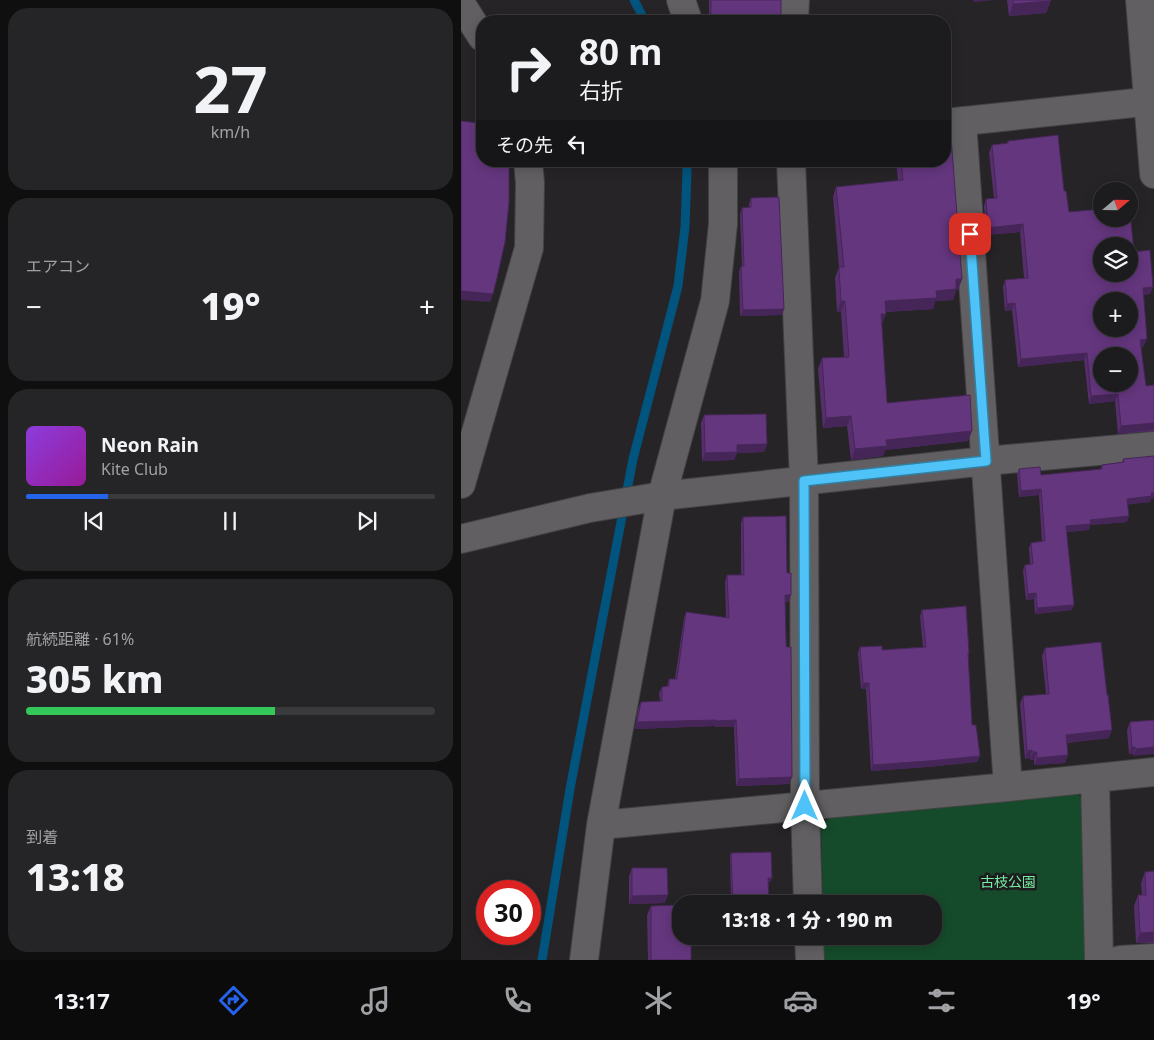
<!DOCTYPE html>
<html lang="ja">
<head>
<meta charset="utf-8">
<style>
	:root { --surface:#1c1b1d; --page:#252426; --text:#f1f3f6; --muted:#a0a1a4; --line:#3a393b; --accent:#2563eb }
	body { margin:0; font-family:"Noto Sans","Noto Sans JP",sans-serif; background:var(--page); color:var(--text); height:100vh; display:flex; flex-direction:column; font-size:19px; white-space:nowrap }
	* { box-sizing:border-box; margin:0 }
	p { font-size:16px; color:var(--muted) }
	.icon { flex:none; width:28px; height:28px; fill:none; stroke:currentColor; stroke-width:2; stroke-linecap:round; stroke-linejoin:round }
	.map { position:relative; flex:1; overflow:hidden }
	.panel { display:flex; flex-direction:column; gap:8px; padding:8px; background:#0f0f10; width:461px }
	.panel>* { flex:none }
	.hud { position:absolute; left:15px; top:15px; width:475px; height:152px; border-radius:20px; box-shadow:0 2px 12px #0003,0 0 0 1px var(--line); background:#1c1b1d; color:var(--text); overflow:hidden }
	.needle { width:32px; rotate:70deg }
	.fabs { position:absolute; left:632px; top:182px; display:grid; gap:10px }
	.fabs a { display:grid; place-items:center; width:45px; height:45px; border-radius:50%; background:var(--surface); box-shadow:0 2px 12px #0003,0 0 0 1px var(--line); font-size:25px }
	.speed { position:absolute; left:15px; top:880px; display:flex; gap:10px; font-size:25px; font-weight:700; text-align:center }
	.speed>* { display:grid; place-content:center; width:65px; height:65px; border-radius:50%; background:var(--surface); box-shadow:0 2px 12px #0003,0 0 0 1px var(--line); line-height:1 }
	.speed .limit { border:8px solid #d22; background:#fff; color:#111 }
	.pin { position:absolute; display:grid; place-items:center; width:42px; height:42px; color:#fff; margin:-21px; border-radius:10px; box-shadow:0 2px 8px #0006 }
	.me { position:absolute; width:55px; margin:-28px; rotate:0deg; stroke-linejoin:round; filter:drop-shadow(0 0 4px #0008) }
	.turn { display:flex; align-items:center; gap:18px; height:105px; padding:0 20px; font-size:22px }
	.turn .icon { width:65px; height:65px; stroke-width:2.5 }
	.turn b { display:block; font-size:35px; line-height:42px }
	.then { display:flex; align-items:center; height:48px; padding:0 20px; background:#0003; gap:10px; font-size:19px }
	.big { font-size:38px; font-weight:800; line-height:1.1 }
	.panel .card { flex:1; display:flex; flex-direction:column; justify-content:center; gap:8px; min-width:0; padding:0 18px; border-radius:20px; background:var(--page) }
	.panel .dial { align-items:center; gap:0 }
	.dial b { font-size:65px; line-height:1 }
	.song { display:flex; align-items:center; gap:15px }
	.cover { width:60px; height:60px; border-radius:8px; background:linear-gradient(135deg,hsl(270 70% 55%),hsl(300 70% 35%)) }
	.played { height:5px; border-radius:2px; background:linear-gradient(90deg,var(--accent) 20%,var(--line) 20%) }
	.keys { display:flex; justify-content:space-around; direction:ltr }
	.heat { display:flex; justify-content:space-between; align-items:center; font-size:28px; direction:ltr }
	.charge { height:8px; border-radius:4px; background:linear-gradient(90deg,#34c759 61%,var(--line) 0) }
	.trip { position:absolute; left:211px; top:895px; width:270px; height:50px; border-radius:20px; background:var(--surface); box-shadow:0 2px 12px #0003,0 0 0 1px var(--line); font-weight:800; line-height:50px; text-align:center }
	.tabs { display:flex; height:80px; justify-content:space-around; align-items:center; background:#0b0b0c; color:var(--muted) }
	.tabs .icon { width:35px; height:35px }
	.tabs .selected { color:var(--accent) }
	.tabs b { font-size:22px; color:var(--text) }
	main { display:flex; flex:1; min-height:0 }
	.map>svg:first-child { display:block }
</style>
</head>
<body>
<main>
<section class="panel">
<div class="card dial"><b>27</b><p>km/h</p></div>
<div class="card"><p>エアコン</p>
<div class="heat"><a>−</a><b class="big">19°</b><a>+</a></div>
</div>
<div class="card">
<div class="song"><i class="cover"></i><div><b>Neon Rain</b><p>Kite Club</p></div></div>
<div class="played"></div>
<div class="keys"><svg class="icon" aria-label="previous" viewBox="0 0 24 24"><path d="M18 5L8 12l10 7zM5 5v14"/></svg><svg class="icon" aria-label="pause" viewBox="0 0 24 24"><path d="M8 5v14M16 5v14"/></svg><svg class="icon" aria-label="next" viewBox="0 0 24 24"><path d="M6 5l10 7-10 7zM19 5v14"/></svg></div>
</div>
<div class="card"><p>航続距離 · 61%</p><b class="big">305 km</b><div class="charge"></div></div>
<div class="card"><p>到着</p><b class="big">13:18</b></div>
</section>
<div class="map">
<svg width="693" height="960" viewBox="0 0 693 960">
	<rect width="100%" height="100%" fill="#262427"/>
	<path fill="#154b2b" d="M617,794L625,805V960H363L362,936H472V904H362L360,826L369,817Z"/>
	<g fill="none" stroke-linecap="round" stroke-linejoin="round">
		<path stroke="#00547e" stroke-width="9" d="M173,0L184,21
			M81,960L109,789L172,459L217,286L224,227L226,171L225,161"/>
		<defs>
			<path id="minor" d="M679,0L693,174
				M333,21L334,0
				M501,121L547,787
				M484,123L693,101
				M330,161L343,481L344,806L347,904
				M0,484L68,248L69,183L67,161
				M0,539L129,508L201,496L525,461L693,446
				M634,778L638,960
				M140,825L547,787L693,772
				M348,936L349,960
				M123,960L140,825L201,496L254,301L262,224V161
				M659,960L693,958"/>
			<path id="tertiary" d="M220,0L227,21
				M0,4L21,37"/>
		</defs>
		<use href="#minor" stroke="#434243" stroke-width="30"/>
		<use href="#tertiary" stroke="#434243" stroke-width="30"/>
		<use href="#minor" stroke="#615f62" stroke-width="28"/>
		<use href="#tertiary" stroke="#615f62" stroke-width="28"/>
	</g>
	<path fill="#562e6c" d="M248,0H320L319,21H248Z
		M546,0H590L585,13L548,16Z
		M547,141L603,191L608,212L673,252L692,287L689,294L682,295L683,346L680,347L685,386L693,385V431L657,434L654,401L628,404L623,360L557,367L551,310L544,311L542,287L544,280L563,278L559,232L525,235L523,206L525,199L533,198L528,153L531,145L546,144Z
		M435,161H484L501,279L497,290H495L492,300L474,301L472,309L425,312L421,324L426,403L507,441L424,450L422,456L390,460L386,426L362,428L357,369L361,358L383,357L380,312H376L374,278L378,267L372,197L375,187L437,181Z
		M290,198L323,309L321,315L279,316L278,272L280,266H281L279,214L281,208L288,207V204Z
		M243,415L306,444L303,452L276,453L273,460L241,461L240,423Z
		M662,459L690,499L689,502L667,504L666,522L629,525L628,530L606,532L611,610L574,614L573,599L565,600L562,570L564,565L569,564L568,548L570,543L581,541L578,495L558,497L556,474L558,469L580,475L639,470L641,465L661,462Z
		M282,517L326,573L328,602H324L331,777L328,784L275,786L273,727H254V726L174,729L177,709L180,702L199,701L198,693L201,687H206L208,679H214L223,618L225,612L265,618L264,582L266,575H280V523Z
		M461,610L508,653L507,657L511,725L519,756L516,762L466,767L410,771L405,689H400L397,653L399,647L421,650L462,648L459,616Z
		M584,648L648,738L606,743L604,763L573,765V760H569V758L564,759L559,704L562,696L585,694L581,656Z
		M693,720L672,756V754H668L666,730L669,722Z
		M270,853L311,878L309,882H307L308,904H270L269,857Z
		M171,868L204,903L168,904V876Z
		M693,871V943H675L673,906L677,895H681L680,883L684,872Z
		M190,906L230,960H187L186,915Z"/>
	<path fill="#462658" d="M512,0H535L512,2Z
		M589,1L585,13L548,16L552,4Z
		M250,17L320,18L319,21H249Z
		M562,224L559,232L525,235L527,228Z
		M495,279H501L497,290H495L492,300L474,301L472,309L420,312L424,301L475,291Z
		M692,287L689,294L679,295L682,288Z
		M0,291L32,294L29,302L0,300Z
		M380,301H384L380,312H376Z
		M554,303L551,310L544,311L546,304Z
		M323,309L321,315L279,316L282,310Z
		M420,314H425L421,324Z
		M686,339L683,346L676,347L679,340Z
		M626,353L623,360L557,367L560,359Z
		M657,394L654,401L628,404L630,396Z
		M390,416L386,426L362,428L365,418Z
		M693,423V427L692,430L657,434L660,426Z
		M511,431L507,441L424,450L422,456L390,460L394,449L425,440Z
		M306,444L303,452L276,453L273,460L241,461L244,453L276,445Z
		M580,489L578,495L558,497L560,491Z
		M690,493H693V498L690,499L689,502L664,505L666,499Z
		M668,516L666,522L629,525L628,530L603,532L605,526L629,520Z
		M575,593L573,599L565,600L567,594Z
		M324,595H330L328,602H321Z
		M613,605L611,610L574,614L576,608Z
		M402,683H408L405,689H400Z
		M256,720L254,726L174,729L176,722Z
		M275,720L273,727H254L256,721Z
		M651,730L648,738L602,743L605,735Z
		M671,747H674L672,754H668Z
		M693,747V754L672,756L675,749Z
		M571,750L569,758L564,759L566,751Z
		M572,752H576L573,760H569Z
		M607,755L604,763L573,765L576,758Z
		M519,756L516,762L466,767L410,771L412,765Z
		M331,777L328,784L275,786L278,779Z
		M307,878H311L309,882H305Z
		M207,895L204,903L168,904L171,896Z
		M693,932L692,942L675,943L679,933Z"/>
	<path fill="#64367e" stroke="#462658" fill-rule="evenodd" d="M250,0H320V18L250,17Z
		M552,0H590L589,1L552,4Z
		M19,117H21V161H48V202L44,242L36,278L32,294L0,291V121L18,123Z
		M597,135L603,191H605L608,212L641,209V219H669V212L673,252L689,250L692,287L682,288L686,339L679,340L685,386L693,385V423L660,426L657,394L630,396L626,353L560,359L554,303L546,304L544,280L567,278L562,224L527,228L525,199L536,198L531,145L547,143V141ZM641,246H669V274H641ZM641,301H669V329H641ZM641,356H669V384H641Z
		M490,137L501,279H495V289L475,291L476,298L424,301L425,314H420L426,403L509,395L511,431L425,440L426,446L394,449L390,416L365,418L361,358L388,357L384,301H380L378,267H383L375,187L442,180L440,161H484V138Z
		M318,197L323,309L282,310L280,266H283L281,208L290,207V198Z
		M305,414L306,444L276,445V452L244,453L243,415Z
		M693,456V493H690L691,496L666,499L668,516L629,520L630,524L605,526L613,605L576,608L575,593L567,594L564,565L572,564L570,543L584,541L580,489L560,491L558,469L579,467L580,475L641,469V465L663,462L662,459Z
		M325,516L326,573H330V595H324L325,647H330L331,777L278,779L275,720L256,721V720L176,722L180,702L201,701V687L208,686V679H216L225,612L268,618L266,575H283L282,517Z
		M505,606L508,653H507L511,725H515L519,756L468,761L412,765L408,683H402L399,647L421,646V650L465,647L461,610Z
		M640,642L646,695H647L651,730L605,735L607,755L576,758V752H572L571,750L566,751L562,696L588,694L584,648Z
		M693,720V747L675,749L674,747H671L669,722Z
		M310,852L311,878H307L308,904H272L270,853Z
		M171,868H206L207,895L171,896Z
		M693,871V932L679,933L677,895H685L684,872Z
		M220,905V936H230V960H190V906Z"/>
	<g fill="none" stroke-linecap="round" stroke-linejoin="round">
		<defs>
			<path id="route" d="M344,806L343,481L525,461L509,234"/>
		</defs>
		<use href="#route" stroke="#337fa1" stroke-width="12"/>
		<use href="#route" stroke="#4fc3f7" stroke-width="9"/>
	</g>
	<g text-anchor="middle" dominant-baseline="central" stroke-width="5" stroke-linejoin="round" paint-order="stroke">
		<g font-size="14" fill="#76eea2" stroke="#1d1b1d">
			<text x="547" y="881">古枝公園</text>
		</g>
	</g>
</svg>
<div class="fabs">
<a><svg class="needle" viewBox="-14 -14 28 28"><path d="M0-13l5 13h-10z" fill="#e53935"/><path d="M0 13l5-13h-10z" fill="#a0a1a4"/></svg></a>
<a><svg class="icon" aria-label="layers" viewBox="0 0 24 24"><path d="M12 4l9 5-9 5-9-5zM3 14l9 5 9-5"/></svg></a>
<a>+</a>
<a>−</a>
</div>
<div class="speed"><div class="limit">30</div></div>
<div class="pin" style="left:509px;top:234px;background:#d93025"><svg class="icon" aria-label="arrive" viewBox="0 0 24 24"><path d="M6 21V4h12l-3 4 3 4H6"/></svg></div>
<svg class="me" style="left:344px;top:806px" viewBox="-20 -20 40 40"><path d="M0-17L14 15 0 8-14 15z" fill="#4fc3f7" stroke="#fff" stroke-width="4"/></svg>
<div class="trip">13:18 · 1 分 · 190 m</div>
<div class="hud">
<div class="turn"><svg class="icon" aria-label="right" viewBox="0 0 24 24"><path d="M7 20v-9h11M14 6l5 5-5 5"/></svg><div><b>80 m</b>右折</div></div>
<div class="then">その先<svg class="icon" aria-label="left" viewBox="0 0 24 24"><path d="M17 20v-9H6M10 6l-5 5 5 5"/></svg></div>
</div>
</div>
</main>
<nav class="tabs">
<b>13:17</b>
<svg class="icon selected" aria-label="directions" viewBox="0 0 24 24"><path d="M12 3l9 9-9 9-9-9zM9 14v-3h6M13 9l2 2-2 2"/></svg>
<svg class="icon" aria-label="music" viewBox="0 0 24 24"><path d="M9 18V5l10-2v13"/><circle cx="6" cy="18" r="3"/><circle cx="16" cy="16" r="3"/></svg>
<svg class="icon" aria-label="phone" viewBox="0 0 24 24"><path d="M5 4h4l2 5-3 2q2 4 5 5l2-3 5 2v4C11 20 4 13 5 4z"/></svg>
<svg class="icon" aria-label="climate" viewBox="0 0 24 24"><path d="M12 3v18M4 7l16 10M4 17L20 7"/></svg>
<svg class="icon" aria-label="car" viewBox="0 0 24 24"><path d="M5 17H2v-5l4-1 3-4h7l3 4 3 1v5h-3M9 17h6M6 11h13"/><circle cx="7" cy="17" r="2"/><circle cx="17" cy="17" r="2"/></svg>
<svg class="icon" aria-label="filters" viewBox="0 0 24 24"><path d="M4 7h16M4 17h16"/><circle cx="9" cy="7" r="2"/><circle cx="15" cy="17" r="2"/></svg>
<b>19°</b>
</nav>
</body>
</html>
